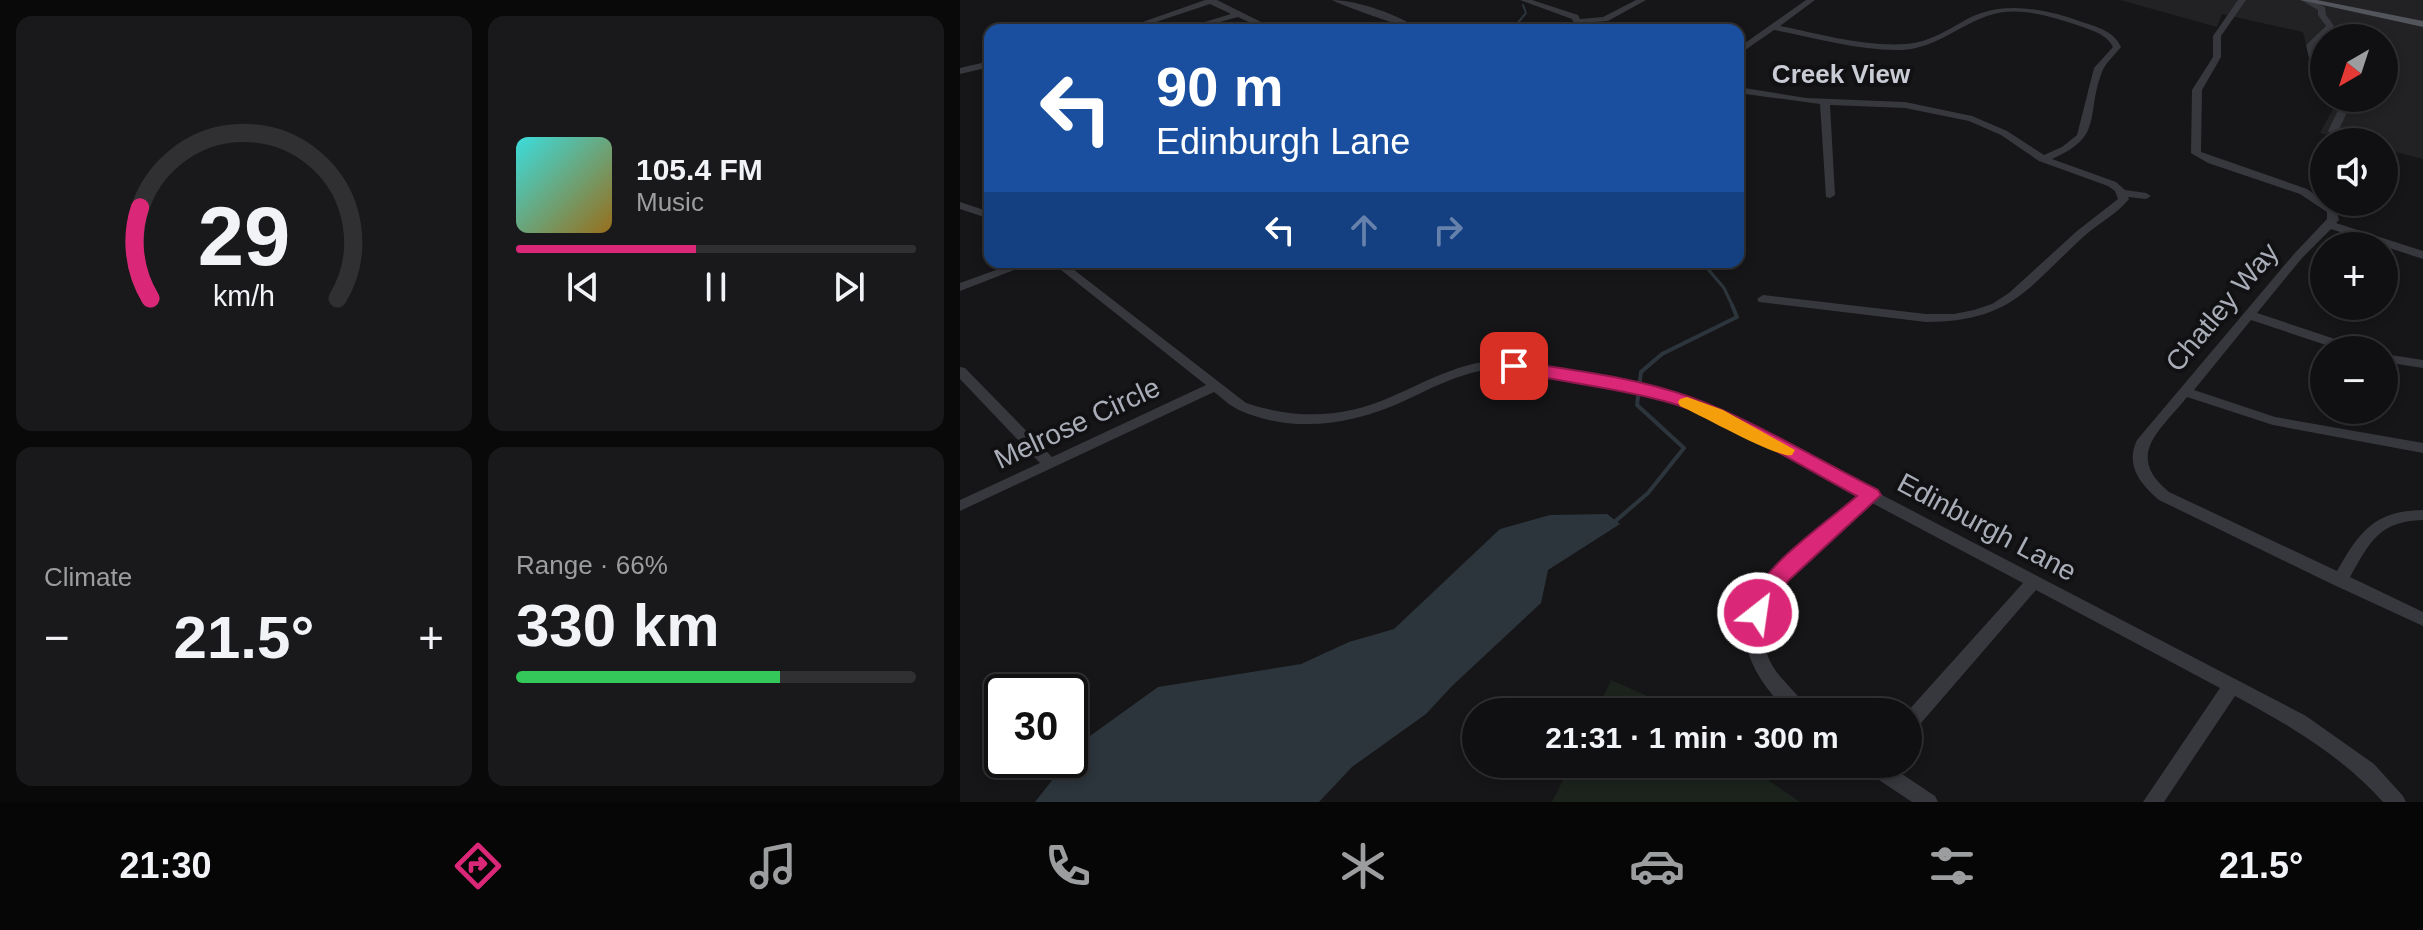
<!DOCTYPE html>
<html lang="en">
<head>
<meta charset="utf-8">
<style>
	:root { --surface:#101012; --page:#19191b; --text:#f1f3f6; --muted:#9c9d9f; --line:#303032; --accent:#db2777 }
	body { margin:0; font-family:Arial,sans-serif; background:var(--page); color:var(--text); height:100vh; display:flex; flex-direction:column; font-size:30px; white-space:nowrap }
	* { box-sizing:border-box; margin:0 }
	p { font-size:26px; color:var(--muted) }
	.icon { flex:none; width:44px; height:44px; fill:none; stroke:currentColor; stroke-width:2; stroke-linecap:round; stroke-linejoin:round }
	.map { position:relative; flex:1; overflow:hidden }
	.details { display:flex; flex-direction:column; gap:16px; padding:16px; background:#09090a; width:960px }
	.details>* { flex:none }
	.guide { position:absolute; left:24px; top:24px; width:760px; height:244px; border-radius:16px; box-shadow:0 4px 12px #0003,0 0 0 2px var(--line); background:#1a4fa0; color:#fff; overflow:hidden }
	.needle { width:52px; rotate:219deg }
	.tools { position:absolute; left:1350px; top:24px; display:grid; gap:16px }
	.tools a { display:grid; place-items:center; width:88px; height:88px; border-radius:50%; background:var(--surface); box-shadow:0 4px 12px #0003,0 0 0 2px var(--line); font-size:40px }
	.speed { position:absolute; left:24px; top:674px; display:flex; gap:16px; font-size:40px; font-weight:700; text-align:center }
	.speed>* { display:grid; place-content:center; width:104px; height:104px; border-radius:50%; background:var(--surface); box-shadow:0 4px 12px #0003,0 0 0 2px var(--line); line-height:1 }
	.speed .limit { border:4px solid #111; border-radius:12px; background:#fff; color:#111 }
	.pin { position:absolute; display:grid; place-items:center; width:68px; height:68px; color:#fff; margin:-34px; border-radius:16px; box-shadow:0 4px 12px #0006 }
	.me { position:absolute; width:88px; margin:-44px; rotate:30deg; stroke-linejoin:round; filter:drop-shadow(0 0 6px #0008) }
	.turn { display:flex; align-items:center; gap:28px; height:168px; padding:0 40px; font-size:36px }
	.turn .icon { width:104px; height:104px; stroke-width:2.5 }
	.turn b { display:block; font-size:56px; line-height:68px }
	.lanes { display:flex; align-items:center; height:76px; padding:0 40px; background:#0003; justify-content:center; gap:40px; direction:ltr }
	.lanes .off { opacity:.35 }
	.big { font-size:60px; font-weight:600; line-height:1.1 }
	.details .tile { flex:1; display:flex; flex-direction:column; justify-content:center; gap:12px; min-width:0; padding:0 28px; border-radius:16px; background:var(--page) }
	.details .dial { align-items:center; gap:0 }
	.dial svg { height:208px; overflow:visible; fill:none; stroke:var(--line); stroke-width:7; stroke-linecap:round; text-anchor:middle }
	.dial text { fill:var(--text); stroke:none }
	.song { display:flex; align-items:center; gap:24px }
	.cover { width:96px; height:96px; border-radius:12px; background:linear-gradient(135deg,hsl(180 70% 55%),hsl(40 70% 35%)) }
	.played { height:8px; border-radius:4px; background:linear-gradient(90deg,var(--accent) 45%,var(--line) 45%) }
	.keys { display:flex; justify-content:space-around; direction:ltr }
	.heat { display:flex; justify-content:space-between; align-items:center; font-size:44px; direction:ltr }
	.charge { height:12px; border-radius:6px; background:linear-gradient(90deg,#34c759 66%,var(--line) 0) }
	.details .tiles { flex:1; display:grid; gap:16px; grid-template-columns:repeat(2,1fr) }
	.trip { position:absolute; left:502px; top:698px; width:460px; height:80px; border-radius:40px; background:var(--surface); box-shadow:0 4px 12px #0003,0 0 0 2px var(--line); font-weight:600; line-height:80px; text-align:center }
	.tab-bar { display:flex; height:128px; justify-content:space-around; align-items:center; background:#060607; color:var(--muted) }
	.tab-bar .icon { width:56px; height:56px }
	.tab-bar .current { color:var(--accent) }
	.tab-bar b { font-size:36px; color:var(--text) }
	main { display:flex; flex:1; min-height:0 }
	.map>svg:first-child { display:block }
</style>
</head>
<body>
<main>
<section class="details">
<div class="tiles">
<div class="tile dial"><svg viewBox="0 0 100 80">
<path d="M14 69A42 42 0 1 1 86 69"/>
<path d="M14 69A42 42 0 0 1 10 34" stroke="#db2777"/>
<text x="50" y="56" font-size="32" font-weight="700">29</text>
<text x="50" y="72" font-size="11">km/h</text>
</svg></div>
<div class="tile">
<div class="song"><i class="cover"></i><div><b>105.4 FM</b><p>Music</p></div></div>
<div class="played"></div>
<div class="keys"><svg class="icon" aria-label="previous" viewBox="0 0 24 24"><path d="M18 5L8 12l10 7zM5 5v14"/></svg><svg class="icon" aria-label="pause" viewBox="0 0 24 24"><path d="M8 5v14M16 5v14"/></svg><svg class="icon" aria-label="next" viewBox="0 0 24 24"><path d="M6 5l10 7-10 7zM19 5v14"/></svg></div>
</div>
<div class="tile"><p>Climate</p>
<div class="heat"><a>−</a><b class="big">21.5°</b><a>+</a></div>
</div>
<div class="tile"><p>Range · 66%</p><b class="big">330 km</b><div class="charge"></div></div>
</div>
</section>
<div class="map">
<svg width="1463" height="802" viewBox="0 0 1463 802">
	<rect width="100%" height="100%" fill="#161618"/>
	<path fill="#222225" d="M1160,0H1463V159L1424,149V142H1396L1360,133L1379,98H1424V38H1364V71L1349,58L1343,32L1262,14L1257,27Z"/>
	<path fill="#1c231d" d="M651,680L685,695L710,712H636Z
		M611,764H785L840,802H592Z"/>
	<path fill="#2c353c" d="M647,514L660,524L588,570L581,603L492,686L466,714L392,767L359,802H75L123,741L198,687L341,664L389,642L434,629L540,529L590,515Z"/>
	<g fill="none" stroke-linecap="round" stroke-linejoin="round">
		<path stroke="#2c353c" stroke-width="2" d="M552,30L566,13L563,5"/>
		<path stroke="#2c353c" stroke-width="3" d="M742,262L764,288L773,307"/>
		<path stroke="#2c353c" stroke-width="4" d="M652,524L688,493L724,448L677,405L681,372L702,354L777,317L772,305"/>
		<path fill="#37383d" fill-rule="evenodd" d="M245,0H257L317,30H306L278,17L238,28V24L271,14L250,4L172,30H160Z
			M372,0C396,0 441,15 460,30C451,30 383,6 372,0Z
			M560,0H572L618,15L620,19L643,17L676,0H686L648,21L622,23L625,30H617L612,19Z
			M846,0H855L820,26C861,34 904,47 947,44C970,42 989,29 1009,18C1045,0 1085,9 1122,22C1137,27 1154,31 1161,47C1155,55 1145,63 1142,72C1125,116 1145,136 1092,159L1156,182L1165,190L1186,193L1191,196L1186,199L1168,197L1169,199C1156,215 1137,224 1122,238C1065,291 1050,321 966,322L799,302L797,299L803,295L966,314H994L1014,310L1032,304L1049,293L1117,231L1158,199L1155,191L1148,186L1079,161L1041,135L1009,121L945,108L870,105L875,195L870,198L866,197L860,104L778,93V87L846,98L945,102L1012,116L1047,131L1084,155L1102,147L1117,135L1134,68L1153,47C1146,33 1130,30 1117,25C1089,16 1056,5 1027,16C997,27 975,48 942,50C899,51 856,38 814,30L778,55V48Z
			M1278,0H1286L1261,36V57L1242,90L1241,152L1347,189L1376,209L1379,220L1376,223L1463,251V259L1371,229L1342,258L1297,313L1399,347L1401,350H1381L1291,320L1234,390L1315,417L1463,443V453L1313,425L1227,397C1200,431 1164,455 1209,492L1377,571C1400,531 1414,511 1463,510V520C1419,521 1410,542 1390,577L1463,612V626L1374,585L1199,500C1180,484 1165,465 1177,440L1334,254L1367,219V212L1340,194L1248,163L1231,153L1232,90L1253,57V36Z
			M1341,0H1351L1365,7L1366,15L1374,26L1354,46L1356,55L1364,62V69L1349,58L1346,45L1366,26L1358,15V10Z
			M30,61V67L0,74V68Z
			M1384,98H1394L1378,131L1382,136L1377,139L1368,131Z
			M0,202L30,212V219L0,209Z
			M58,262H75L0,291V283Z
			M91,262H104L286,403C337,420 385,418 433,396C465,382 495,365 530,361C550,359 571,364 591,367C649,376 706,391 761,411L1346,716L1414,764L1443,796L1446,802H1423C1382,756 1329,725 1275,696L1204,802H1183L1260,688L1076,590L955,730L948,732L947,712L1063,583L912,503C886,525 823,571 809,599C800,617 801,640 809,659C818,680 839,692 849,712H828C728,611 824,560 900,496C867,479 835,462 803,445C785,435 767,424 749,416C695,393 606,372 548,369C510,367 477,386 444,401C393,425 332,434 279,410C270,406 262,398 254,392L0,511V500L80,463L0,379V367L5,368L92,457L246,385Z
			M1424,354L1463,360V368L1424,362Z
			M901,764H927L975,796L978,802H952L904,770Z"/>
		<path fill="#53555c" fill-rule="evenodd" d="M1340,0H1357L1463,21V27Z"/>
	</g>
	<path fill="#db2777" stroke="#8e194d" stroke-width="2" d="M554,361C612,370 674,377 730,397C795,421 856,459 918,490L921,495L829,580L812,600L806,619L798,621L790,619L786,613C796,569 863,526 897,496C842,467 769,420 711,403C657,387 602,383 548,370L546,366L548,363Z"/>
	<path fill="#f59e0b" d="M727,397L763,410L835,450L832,455C818,459 741,415 720,406L718,402L720,399Z"/>
	<g text-anchor="middle" dominant-baseline="central" stroke-width="8" stroke-linejoin="round" paint-order="stroke">
		<g font-size="26" font-weight="bold" fill="#c9ccd4" stroke="#111113">
			<text x="881" y="74">Creek View</text>
		</g>
		<g font-size="28" fill="#a8adb8" stroke="#111113">
			<text transform="translate(1262 307) rotate(-50)">Chatley Way</text>
			<text transform="translate(117 423) rotate(-25)">Melrose Circle</text>
			<text transform="translate(1027 527) rotate(28)">Edinburgh Lane</text>
		</g>
	</g>
</svg>
<div class="tools">
<a><svg class="needle" viewBox="-14 -14 28 28"><path d="M0-13l5 13h-10z" fill="#e53935"/><path d="M0 13l5-13h-10z" fill="#9c9d9f"/></svg></a>
<a><svg class="icon" aria-label="sound" viewBox="0 0 24 24"><path d="M4 9h4l5-4v14l-5-4H4zM17 9q2 3 0 6"/></svg></a>
<a>+</a>
<a>−</a>
</div>
<div class="speed"><div class="limit">30</div></div>
<div class="pin" style="left:554px;top:366px;background:#d93025"><svg class="icon" aria-label="arrive" viewBox="0 0 24 24"><path d="M6 21V4h12l-3 4 3 4H6"/></svg></div>
<svg class="me" style="left:798px;top:613px" viewBox="-20 -20 40 40"><circle r="17" fill="#db2777" stroke="#fff" stroke-width="3"/><path d="M0-11L8 9 0 5-8 9z" fill="#fff"/></svg>
<div class="trip">21:31 · 1 min · 300 m</div>
<div class="guide">
<div class="turn"><svg class="icon" aria-label="left" viewBox="0 0 24 24"><path d="M17 20v-9H6M10 6l-5 5 5 5"/></svg><div><b>90 m</b>Edinburgh Lane</div></div>
<div class="lanes"><svg class="icon" aria-label="left" viewBox="0 0 24 24"><path d="M17 20v-9H6M10 6l-5 5 5 5"/></svg><svg class="icon off" aria-label="ahead" viewBox="0 0 24 24"><path d="M12 20V5M6 11l6-6 6 6"/></svg><svg class="icon off" aria-label="right" viewBox="0 0 24 24"><path d="M7 20v-9h11M14 6l5 5-5 5"/></svg></div>
</div>
</div>
</main>
<nav class="tab-bar">
<b>21:30</b>
<svg class="icon current" aria-label="directions" viewBox="0 0 24 24"><path d="M12 3l9 9-9 9-9-9zM9 14v-3h6M13 9l2 2-2 2"/></svg>
<svg class="icon" aria-label="music" viewBox="0 0 24 24"><path d="M9 18V5l10-2v13"/><circle cx="6" cy="18" r="3"/><circle cx="16" cy="16" r="3"/></svg>
<svg class="icon" aria-label="phone" viewBox="0 0 24 24"><path d="M5 4h4l2 5-3 2q2 4 5 5l2-3 5 2v4C11 20 4 13 5 4z"/></svg>
<svg class="icon" aria-label="climate" viewBox="0 0 24 24"><path d="M12 3v18M4 7l16 10M4 17L20 7"/></svg>
<svg class="icon" aria-label="car" viewBox="0 0 24 24"><path d="M5 17H2v-5l4-1 3-4h7l3 4 3 1v5h-3M9 17h6M6 11h13"/><circle cx="7" cy="17" r="2"/><circle cx="17" cy="17" r="2"/></svg>
<svg class="icon" aria-label="filters" viewBox="0 0 24 24"><path d="M4 7h16M4 17h16"/><circle cx="9" cy="7" r="2"/><circle cx="15" cy="17" r="2"/></svg>
<b>21.5°</b>
</nav>
</body>
</html>
